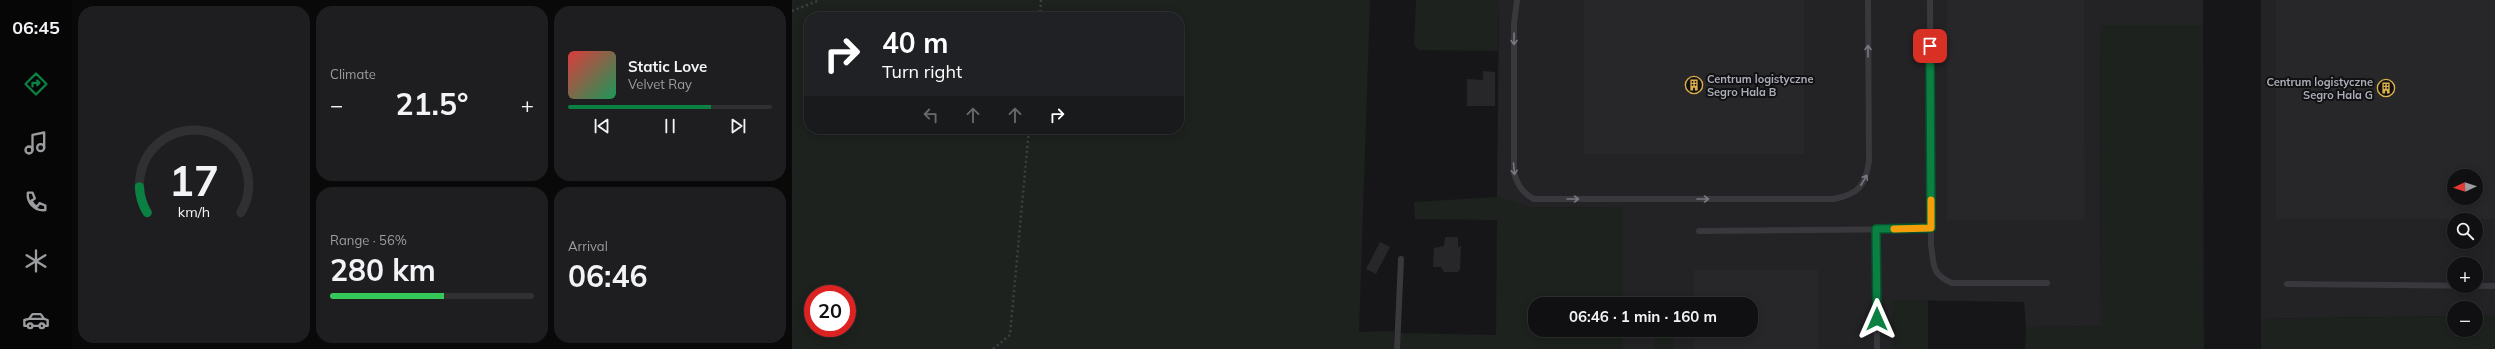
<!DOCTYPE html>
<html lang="en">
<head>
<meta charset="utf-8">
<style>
	:root { --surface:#101012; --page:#1e1e20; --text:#f1f3f6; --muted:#9c9d9f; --line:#303032; --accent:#0b8043 }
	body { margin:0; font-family:Mulish,sans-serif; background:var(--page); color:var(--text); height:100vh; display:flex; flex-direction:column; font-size:15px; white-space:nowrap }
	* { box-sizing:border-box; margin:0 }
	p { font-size:13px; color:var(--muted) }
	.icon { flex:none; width:22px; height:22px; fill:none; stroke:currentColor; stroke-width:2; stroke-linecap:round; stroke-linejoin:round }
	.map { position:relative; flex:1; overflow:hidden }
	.panel { display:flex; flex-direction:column; gap:6px; padding:6px; background:#09090a; width:720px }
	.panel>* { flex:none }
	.hud { position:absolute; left:12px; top:12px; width:380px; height:122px; border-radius:16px; box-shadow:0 2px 10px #0003,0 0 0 1px var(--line); background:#202124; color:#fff; overflow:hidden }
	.needle { width:26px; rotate:266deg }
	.controls { position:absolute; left:1655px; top:169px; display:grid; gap:8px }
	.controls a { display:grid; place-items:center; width:36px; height:36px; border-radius:50%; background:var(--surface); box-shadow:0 2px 10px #0003,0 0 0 1px var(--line); font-size:20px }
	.speed { position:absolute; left:12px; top:285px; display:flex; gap:8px; font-size:20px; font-weight:700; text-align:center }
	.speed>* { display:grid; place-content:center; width:52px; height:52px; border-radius:50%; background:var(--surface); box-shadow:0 2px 10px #0003,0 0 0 1px var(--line); line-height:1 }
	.speed .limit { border:6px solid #d22; background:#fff; color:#111 }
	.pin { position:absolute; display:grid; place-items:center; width:34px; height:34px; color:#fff; margin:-17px; border-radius:8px; box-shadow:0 2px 6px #0006 }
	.me { position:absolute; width:44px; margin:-22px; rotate:0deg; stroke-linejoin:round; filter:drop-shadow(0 0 3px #0008) }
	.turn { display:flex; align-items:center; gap:14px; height:84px; padding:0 12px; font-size:18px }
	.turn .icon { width:52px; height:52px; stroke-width:2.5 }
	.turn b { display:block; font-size:28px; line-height:34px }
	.lanes { display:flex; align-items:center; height:38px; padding:0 12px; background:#0003; justify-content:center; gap:20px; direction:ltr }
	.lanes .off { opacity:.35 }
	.big { font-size:30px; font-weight:700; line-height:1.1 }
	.panel .tile { flex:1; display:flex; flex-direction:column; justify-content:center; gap:6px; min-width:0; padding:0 14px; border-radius:16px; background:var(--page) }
	.panel .dial { align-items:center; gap:0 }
	.dial svg { height:104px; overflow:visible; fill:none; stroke:var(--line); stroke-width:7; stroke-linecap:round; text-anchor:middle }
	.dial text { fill:var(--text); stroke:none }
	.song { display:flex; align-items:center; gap:12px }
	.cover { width:48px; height:48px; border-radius:6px; background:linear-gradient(135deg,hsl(0 70% 55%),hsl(150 70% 35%)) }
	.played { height:4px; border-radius:2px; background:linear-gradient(90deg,var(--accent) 70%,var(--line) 70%) }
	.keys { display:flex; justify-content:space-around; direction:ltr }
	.heat { display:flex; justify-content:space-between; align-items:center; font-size:22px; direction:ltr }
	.charge { height:6px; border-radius:3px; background:linear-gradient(90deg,#34c759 56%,var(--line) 0) }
	.panel .tiles { flex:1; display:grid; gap:6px; grid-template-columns:repeat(3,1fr) }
	.tile:first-child { grid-row:span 2 }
	.trip { position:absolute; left:736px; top:297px; width:230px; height:40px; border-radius:16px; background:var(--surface); box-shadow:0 2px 10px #0003,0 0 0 1px var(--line); font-weight:700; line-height:40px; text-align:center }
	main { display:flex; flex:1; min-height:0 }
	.menu { display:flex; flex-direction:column; width:72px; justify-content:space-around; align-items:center; background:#060607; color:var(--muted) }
	.menu .icon { width:28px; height:28px }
	.menu .current { color:var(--accent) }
	.menu b { font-size:18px; color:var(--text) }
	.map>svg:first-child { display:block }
</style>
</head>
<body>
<main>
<nav class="menu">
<b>06:45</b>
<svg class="icon current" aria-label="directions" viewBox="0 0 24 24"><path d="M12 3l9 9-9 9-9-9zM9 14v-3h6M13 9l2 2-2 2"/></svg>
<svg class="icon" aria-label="music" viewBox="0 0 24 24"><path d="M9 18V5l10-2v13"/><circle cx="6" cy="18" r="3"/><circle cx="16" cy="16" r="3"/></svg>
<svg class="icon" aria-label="phone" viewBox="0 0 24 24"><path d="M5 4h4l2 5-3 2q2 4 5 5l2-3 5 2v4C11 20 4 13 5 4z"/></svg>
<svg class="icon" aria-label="climate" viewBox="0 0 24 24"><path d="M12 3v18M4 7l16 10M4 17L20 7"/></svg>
<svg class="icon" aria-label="car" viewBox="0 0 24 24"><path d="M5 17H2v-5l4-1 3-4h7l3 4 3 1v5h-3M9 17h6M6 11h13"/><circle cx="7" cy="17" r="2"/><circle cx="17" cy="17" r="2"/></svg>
</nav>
<section class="panel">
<div class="tiles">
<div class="tile dial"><svg viewBox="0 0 100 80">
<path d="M14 69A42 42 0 1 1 86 69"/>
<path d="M14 69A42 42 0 0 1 8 49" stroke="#0b8043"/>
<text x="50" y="56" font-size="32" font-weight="700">17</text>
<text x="50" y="72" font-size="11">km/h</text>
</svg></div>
<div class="tile"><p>Climate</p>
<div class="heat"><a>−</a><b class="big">21.5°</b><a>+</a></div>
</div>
<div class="tile">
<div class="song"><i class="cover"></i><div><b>Static Love</b><p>Velvet Ray</p></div></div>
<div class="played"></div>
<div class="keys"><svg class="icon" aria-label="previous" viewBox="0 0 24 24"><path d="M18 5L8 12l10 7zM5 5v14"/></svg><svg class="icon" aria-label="pause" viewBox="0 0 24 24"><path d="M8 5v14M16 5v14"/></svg><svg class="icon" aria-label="next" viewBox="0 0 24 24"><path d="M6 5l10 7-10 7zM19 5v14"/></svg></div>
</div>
<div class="tile"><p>Range · 56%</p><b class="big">280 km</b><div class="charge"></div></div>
<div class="tile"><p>Arrival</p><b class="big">06:46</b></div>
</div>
</section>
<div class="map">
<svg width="1703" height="349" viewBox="0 0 1703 349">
	<rect width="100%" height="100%" fill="#161618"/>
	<path fill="#232225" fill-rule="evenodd" d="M707,0H1411V25H1308L1309,326L1234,327L1232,302L1100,300V349H831V330H959V304H831V208L736,207L705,197Z
		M1469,0H1703V315H1684V308H1662V316L1469,319ZM1662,176H1684V198H1662ZM1662,220H1684V242H1662ZM1662,264H1684V286H1662Z"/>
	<path fill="#1d221e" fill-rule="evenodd" d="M0,0H578L567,332L602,331V349H0ZM17,17H387V129H17ZM21,294H55V328H21Z
		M624,0H707L706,51L626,50L622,44Z
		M1308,25H1411L1412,349H1233L1234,327L1309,326Z
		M705,197L736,207L831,208V304H743V330H831V349H607V333L704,335L705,220L623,219L622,202Z
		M1100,300H1136V349H1100Z
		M1684,315H1703V349H1469V319L1662,316V330H1684Z
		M870,330H881V349H862V339Z"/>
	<path fill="#272629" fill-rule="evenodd" d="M792,0H1012V154H792Z
		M1155,0H1292L1293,220H1155Z
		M1484,0H1703V219H1484ZM1662,176H1684V198H1662Z
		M691,71L703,72V106H675V79L691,80Z
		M653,237H666V247L669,246L668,269L666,272H652L649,267H641L642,248L652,246Z
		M588,242L598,247L584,274L574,269Z
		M902,270H1026V349H902V330H959V304H902Z"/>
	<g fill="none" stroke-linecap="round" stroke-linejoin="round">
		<path stroke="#3e3f43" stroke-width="2.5" stroke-dasharray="2 3" stroke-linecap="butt" d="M0,11L28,0
			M248,17L249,0
			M201,349L218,335L237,129"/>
		<path stroke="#38383d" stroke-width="6" d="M725,0L722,24V173C726,185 730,193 742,199H1041C1066,195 1074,185 1077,161L1076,0
			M1138,0L1139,245C1142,265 1139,274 1160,283H1255
			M1084,229L1085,349
			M907,231L1139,229
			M1495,284L1703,286
			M605,349L609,259"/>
	</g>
	<defs><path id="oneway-shaft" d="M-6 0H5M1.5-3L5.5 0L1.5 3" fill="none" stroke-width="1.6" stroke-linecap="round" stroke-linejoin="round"/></defs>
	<g stroke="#777880">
		<use href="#oneway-shaft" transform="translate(722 39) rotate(90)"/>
		<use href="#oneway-shaft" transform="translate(1076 51) rotate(-90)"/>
		<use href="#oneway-shaft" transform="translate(722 169) rotate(85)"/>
		<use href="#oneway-shaft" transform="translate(1072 180) rotate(-60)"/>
		<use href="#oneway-shaft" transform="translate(781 199)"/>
		<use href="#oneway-shaft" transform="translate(911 199)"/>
	</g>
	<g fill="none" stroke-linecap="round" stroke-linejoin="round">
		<defs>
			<path id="route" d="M1085,319L1084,229L1139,228L1138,46"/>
		</defs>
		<use href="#route" stroke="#07532c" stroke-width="10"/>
		<use href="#route" stroke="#0b8043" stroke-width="7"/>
		<path stroke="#f59e0b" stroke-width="7" d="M1102,229L1139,228V200"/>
	</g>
	<defs>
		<symbol id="building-ring" viewBox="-11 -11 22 22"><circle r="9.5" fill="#111113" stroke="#ddb149" stroke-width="1.5"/><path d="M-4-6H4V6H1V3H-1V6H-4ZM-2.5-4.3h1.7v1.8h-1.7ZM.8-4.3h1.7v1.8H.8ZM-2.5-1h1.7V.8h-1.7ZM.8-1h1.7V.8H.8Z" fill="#ddb149"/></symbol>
	</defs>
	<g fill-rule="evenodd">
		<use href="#building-ring" x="892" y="75" width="20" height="20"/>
		<use href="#building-ring" x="1584" y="78" width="20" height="20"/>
	</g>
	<g text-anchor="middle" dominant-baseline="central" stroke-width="4" stroke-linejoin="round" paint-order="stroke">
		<g font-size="11" font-weight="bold" fill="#aaadb6" stroke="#111113" text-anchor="start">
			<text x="915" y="79">Centrum logistyczne<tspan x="915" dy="13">Segro Hala B</tspan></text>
			<text x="1581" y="82" text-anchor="end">Centrum logistyczne<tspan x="1581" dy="13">Segro Hala G</tspan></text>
		</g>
	</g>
</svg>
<div class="controls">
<a><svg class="needle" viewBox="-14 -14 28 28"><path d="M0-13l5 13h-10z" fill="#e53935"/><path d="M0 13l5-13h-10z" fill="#9c9d9f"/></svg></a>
<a><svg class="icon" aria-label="search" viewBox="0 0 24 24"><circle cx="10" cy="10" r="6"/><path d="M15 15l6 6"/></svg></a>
<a>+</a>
<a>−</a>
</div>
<div class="speed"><div class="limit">20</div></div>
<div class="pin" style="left:1138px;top:46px;background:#d93025"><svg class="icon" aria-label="arrive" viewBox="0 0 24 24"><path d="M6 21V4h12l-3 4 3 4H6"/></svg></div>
<svg class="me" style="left:1085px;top:319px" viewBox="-20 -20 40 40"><path d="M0-17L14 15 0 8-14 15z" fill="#0b8043" stroke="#fff" stroke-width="4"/></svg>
<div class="trip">06:46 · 1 min · 160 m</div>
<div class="hud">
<div class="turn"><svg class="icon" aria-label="right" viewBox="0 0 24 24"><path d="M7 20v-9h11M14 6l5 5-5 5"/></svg><div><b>40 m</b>Turn right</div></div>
<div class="lanes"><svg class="icon off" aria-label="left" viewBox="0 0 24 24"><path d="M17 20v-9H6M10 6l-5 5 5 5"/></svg><svg class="icon off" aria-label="ahead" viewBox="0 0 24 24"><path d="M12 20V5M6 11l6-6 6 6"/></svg><svg class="icon off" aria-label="ahead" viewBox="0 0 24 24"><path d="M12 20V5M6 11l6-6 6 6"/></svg><svg class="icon" aria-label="right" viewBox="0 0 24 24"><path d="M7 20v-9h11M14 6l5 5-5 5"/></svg></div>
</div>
</div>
</main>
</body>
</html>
